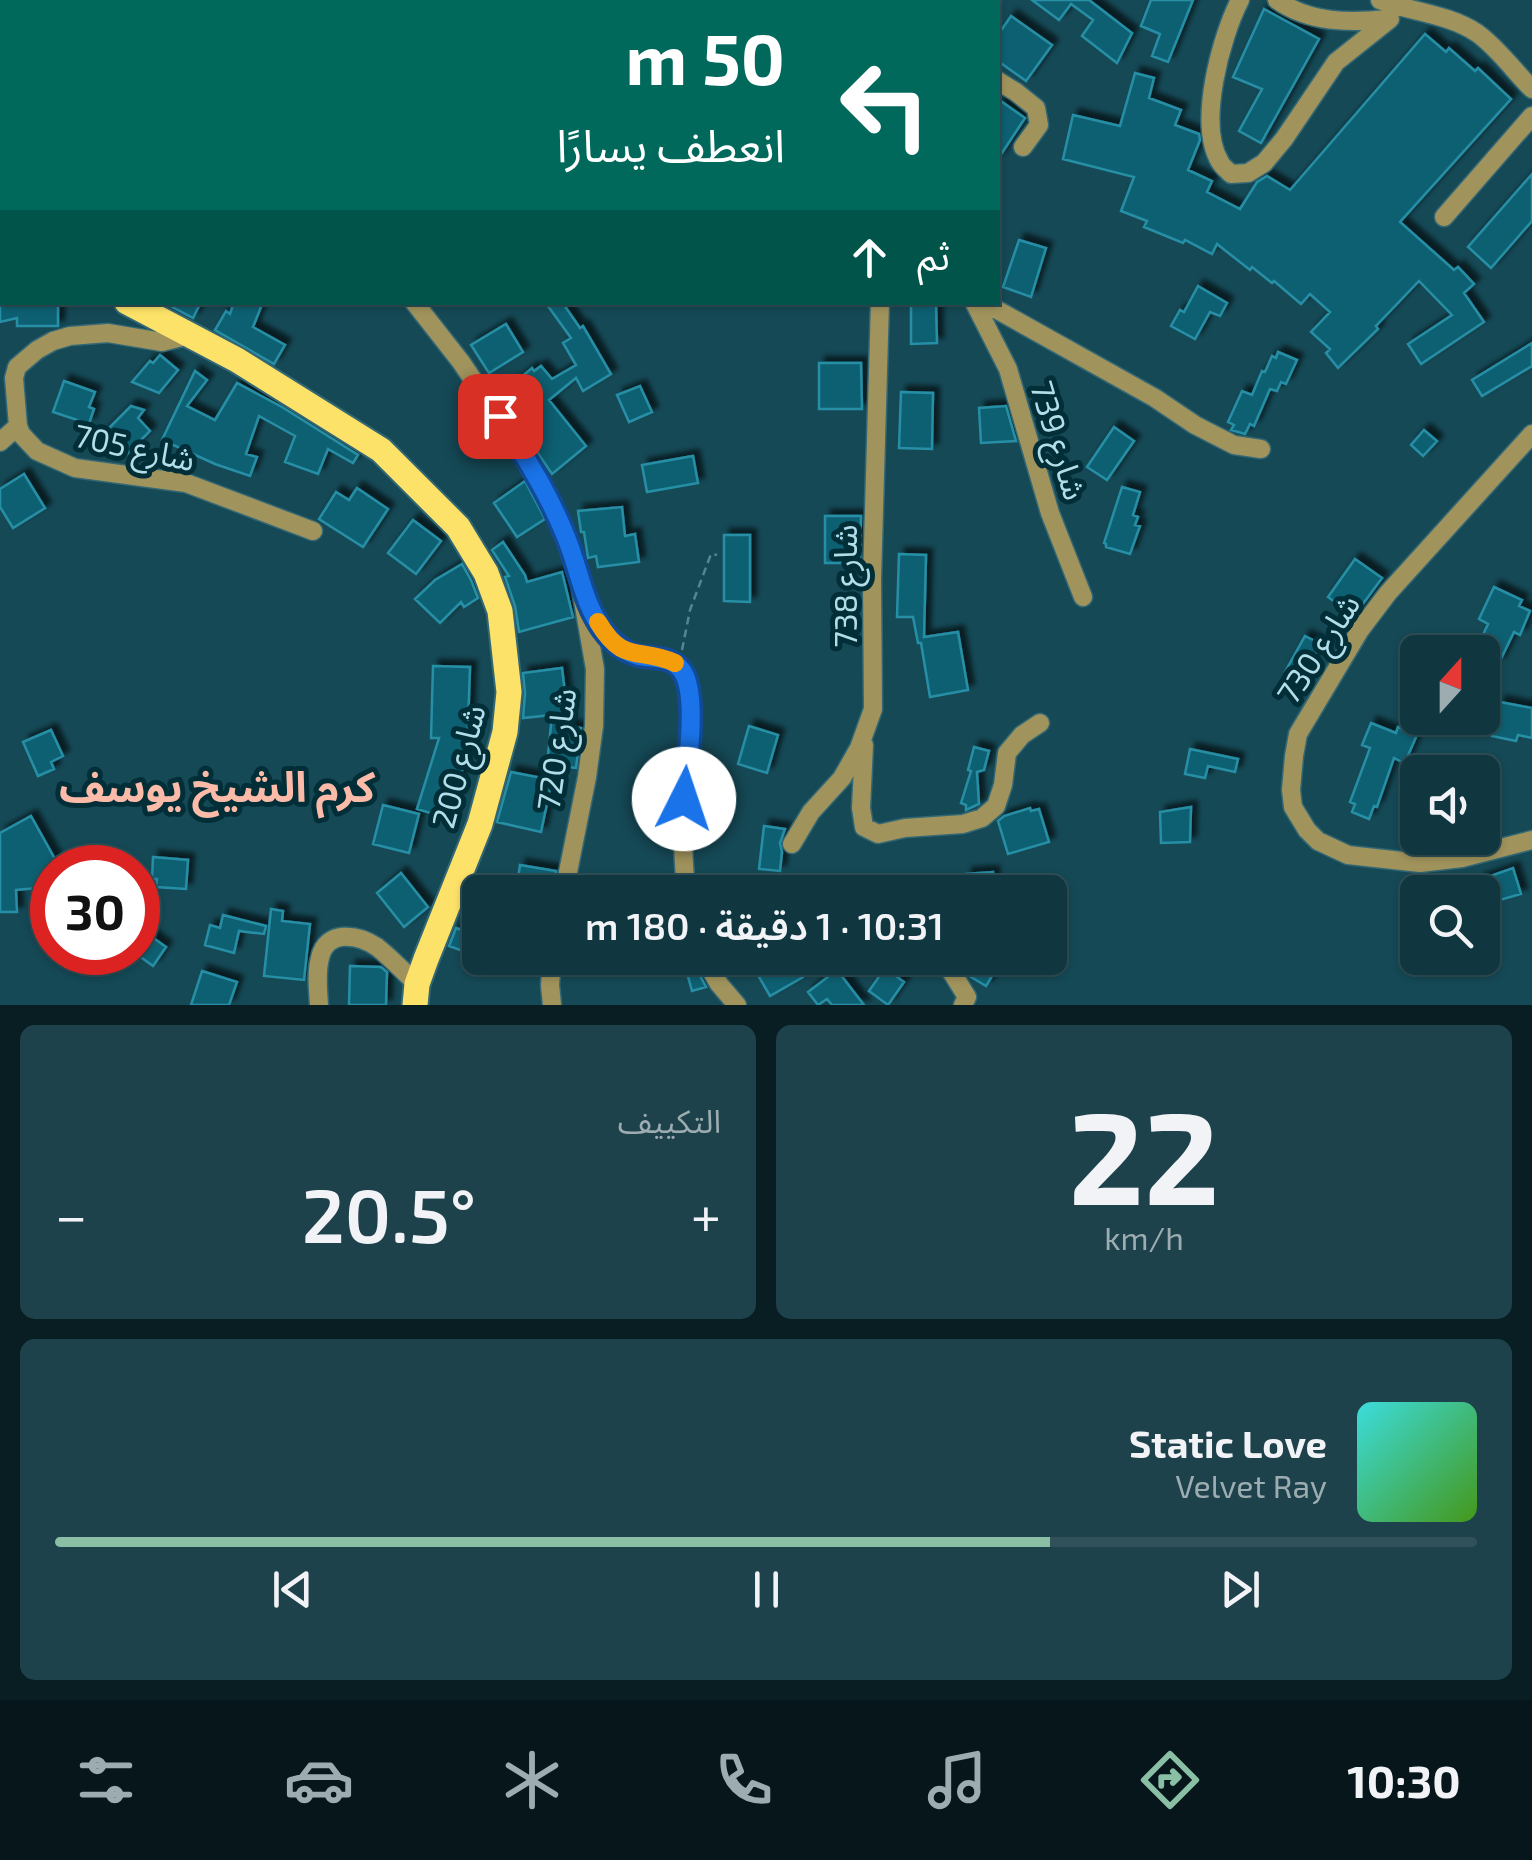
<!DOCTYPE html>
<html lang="ar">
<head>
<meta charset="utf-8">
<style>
	:root { --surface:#103740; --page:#1e424b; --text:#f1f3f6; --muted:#9cacb1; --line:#305159; --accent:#8abfa5 }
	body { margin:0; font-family:"Exo 2","Noto Sans Arabic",sans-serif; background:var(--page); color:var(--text); direction:rtl; height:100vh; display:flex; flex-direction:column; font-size:38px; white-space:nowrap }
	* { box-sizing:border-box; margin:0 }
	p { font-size:32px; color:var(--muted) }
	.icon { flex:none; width:55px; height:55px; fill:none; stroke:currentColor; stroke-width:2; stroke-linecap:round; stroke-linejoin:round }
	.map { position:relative; height:1005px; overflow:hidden; direction:ltr }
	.panel { display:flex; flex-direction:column; gap:20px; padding:20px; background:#091e23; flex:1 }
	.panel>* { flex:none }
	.banner { position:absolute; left:0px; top:0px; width:1000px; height:305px; box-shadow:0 2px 8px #0004,0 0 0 2px var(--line); direction:rtl; background:#00695c; color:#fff; overflow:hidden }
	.needle { width:65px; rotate:21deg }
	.controls { position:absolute; left:1400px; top:635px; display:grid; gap:20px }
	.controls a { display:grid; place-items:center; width:100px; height:100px; border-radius:15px; background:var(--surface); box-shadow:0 2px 8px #0004,0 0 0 2px var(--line); font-size:50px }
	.speed { position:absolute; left:30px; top:845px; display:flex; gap:20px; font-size:50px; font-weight:700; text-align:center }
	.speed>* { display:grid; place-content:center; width:130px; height:130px; border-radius:50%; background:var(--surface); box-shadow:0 2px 8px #0004,0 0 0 2px var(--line); line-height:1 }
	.speed .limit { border:15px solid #d22; background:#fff; color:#111 }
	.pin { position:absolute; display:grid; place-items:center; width:85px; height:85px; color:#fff; margin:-42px; border-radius:20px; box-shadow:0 5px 15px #0006 }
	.me { position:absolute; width:110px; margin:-55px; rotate:4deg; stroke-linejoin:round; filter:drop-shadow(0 0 8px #0008) }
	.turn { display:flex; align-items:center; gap:35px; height:210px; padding:0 50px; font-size:45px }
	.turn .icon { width:130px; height:130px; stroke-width:2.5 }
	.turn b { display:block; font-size:70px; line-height:85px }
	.then { display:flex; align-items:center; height:95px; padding:0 50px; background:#0003; gap:20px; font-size:38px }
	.big { font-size:75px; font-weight:600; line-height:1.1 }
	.panel .widget { flex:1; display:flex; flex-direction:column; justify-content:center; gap:15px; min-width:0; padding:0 35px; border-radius:15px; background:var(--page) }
	.panel .dial { align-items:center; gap:0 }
	.dial b { font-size:130px; line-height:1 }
	.song { display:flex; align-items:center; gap:30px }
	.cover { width:120px; height:120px; border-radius:15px; background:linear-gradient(135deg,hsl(180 70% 55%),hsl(100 70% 35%)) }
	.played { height:10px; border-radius:5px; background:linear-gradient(90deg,var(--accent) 70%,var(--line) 70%) }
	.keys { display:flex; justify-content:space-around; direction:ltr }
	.heat { display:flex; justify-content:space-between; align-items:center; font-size:55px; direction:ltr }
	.panel .tiles { flex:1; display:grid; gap:20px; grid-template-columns:1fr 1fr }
	.widget:last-child { grid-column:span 2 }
	.trip { position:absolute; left:462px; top:875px; width:605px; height:100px; border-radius:15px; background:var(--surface); box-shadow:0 2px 8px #0004,0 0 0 2px var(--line); font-weight:600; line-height:100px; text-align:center; direction:rtl }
	.dock { display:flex; height:160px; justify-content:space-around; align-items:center; background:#06161a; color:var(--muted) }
	.dock .icon { width:70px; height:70px }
	.dock .active { color:var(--accent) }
	.dock b { font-size:45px; color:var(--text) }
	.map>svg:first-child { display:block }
</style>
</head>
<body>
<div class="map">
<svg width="1532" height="1005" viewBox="0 0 1532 1005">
	<defs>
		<filter id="shadow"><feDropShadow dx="6" dy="-6" stdDeviation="2.5" flood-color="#0009"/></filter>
	</defs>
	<rect width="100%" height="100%" fill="#154956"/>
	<path fill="#0f6172" stroke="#278ea5" stroke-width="2.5" filter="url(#shadow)" d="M1032,0H1089L1132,33L1117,63L1082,36L1093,20L1071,4L1059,20Z
		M1151,0H1193L1168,62L1152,56L1160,34L1141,26Z
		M1264,9L1319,39L1261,143L1239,131L1262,89L1233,77Z
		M1011,16L1052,45L1026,81L998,61V35Z
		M1425,34L1446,52L1449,48L1475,71L1478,68L1511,99L1400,222L1454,270L1458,267L1474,284L1464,293L1484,322L1421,364L1408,344L1452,315L1419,281L1376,326L1378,329L1338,368L1326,353L1330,349L1311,332L1330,312L1310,294L1301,304L1274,281L1272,283L1252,267L1250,270L1217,244L1212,254L1185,240L1183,243L1144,227L1147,221L1121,211L1134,177L1063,159L1073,115L1120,126L1135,73L1154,78L1149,98L1181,110L1175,125L1199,134L1200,140L1188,170L1212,181L1207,192L1240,209L1257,182L1267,176L1290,190Z
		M998,99L1025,118L998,159Z
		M1532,174V221L1491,268L1468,247Z
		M1019,240L1046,248L1031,297L1003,287Z
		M1198,286L1227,303L1220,316L1210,312L1195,339L1171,326L1180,310L1184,312Z
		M163,302H201L193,318Z
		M234,302H263L253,327L285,345L274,364L215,330L226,311L230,314Z
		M545,302H562L580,328L583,326L611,374L583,391L576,378L549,400L586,446L552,474L531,443L533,441L504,404L512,397L506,390L532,368L534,371L541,366L552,379L576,365L563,343L571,338Z
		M911,302H936L937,343L911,344Z
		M0,304H58V326H17V318L0,322Z
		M506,324L523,352L489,373L471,345Z
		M1532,343V366L1482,396L1472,380Z
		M1278,352L1297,360L1286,384L1281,382L1277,391L1270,389L1254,426L1250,424L1245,434L1231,430L1234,425L1228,422L1242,391L1252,395L1262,371L1265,372L1272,356L1276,358Z
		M160,355L178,370L159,393L132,382L150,361L153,363Z
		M819,363H861L862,409H819Z
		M195,371L207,380L187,406L215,420L237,383L282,407L358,455L353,463L328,449L318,474L285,462L295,436L259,416L246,454L257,457L250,476L215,464L162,440Z
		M64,381L95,392L89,407L94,409L89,424L53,412Z
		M640,386L652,412L629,422L617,395Z
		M901,392L933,393L932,449L899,448Z
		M131,406L144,410L138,418L150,431L125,456L103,434Z
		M1006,406L1016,441L981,443L979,408Z
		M1114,427L1134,441L1107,480L1087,467Z
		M1424,430L1437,441L1423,456L1411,445Z
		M693,456L698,483L647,492L642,465Z
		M24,474L45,508L13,528L0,507V489Z
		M525,481L545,519L517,537L494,503Z
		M1122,487L1140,492L1133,515L1138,517L1135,525L1140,526L1130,554L1106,547V544L1104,543Z
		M357,488L388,509L363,547L319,519L336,492L349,500Z
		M622,507L625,536L635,534L639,562L598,567L596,556L588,558L584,532H581L578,511Z
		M825,516H861L860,563H825Z
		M413,520L441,541L416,574L388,553Z
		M724,535H750V602L724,601Z
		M503,542L525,575L527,582L562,572L573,617L519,632L515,606L505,577L509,576L492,550Z
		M899,554L926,555L924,637L958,632L968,690L930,697L921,643H918L913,617H897Z
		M1355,559L1382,578L1354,616L1328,597Z
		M462,564L471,580L478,598L464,607L461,602L440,623L415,599L435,580Z
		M1494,587L1522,600L1519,606L1530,611L1520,635L1514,632L1499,663L1482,656V652H1475L1488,624L1479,619Z
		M1305,636L1321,644L1301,681L1285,672Z
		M433,666L470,667L467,755L447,818L417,809L439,738H431Z
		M562,668L569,726L581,728L576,768L547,765L552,715L523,718L525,693L523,673Z
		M1500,702L1532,708V738L1518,735L1516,741L1492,736Z
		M1371,723L1396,733L1398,727L1417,735L1406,760L1404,759L1402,762L1394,758L1377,807L1374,806L1369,819L1352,812L1355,804L1350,802L1370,748L1362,745Z
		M749,726L778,735L767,773L738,764Z
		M51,730L63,756L51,762L54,769L38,776L23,742Z
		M974,747L989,751L984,770L977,772L979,804L966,810V805L961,803L971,771L968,770Z
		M1190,749L1238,759L1235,772L1208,766L1205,778L1185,774Z
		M511,772L552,780L541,832L497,822Z
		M383,805L419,814L409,853L373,844Z
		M1191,807L1190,842L1161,843L1160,812Z
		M1030,808L1031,811L1039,809L1049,842L1008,854L998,821L1004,816Z
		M31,816L60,868H52V881L38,888L16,890L17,912H0V833Z
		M764,826L785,829L780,843L782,852L780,871L759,869Z
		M153,857L188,860L186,889L156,887L157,879H152Z
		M520,865L556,871L552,892H516Z
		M1513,868L1521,894L1486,904L1479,880Z
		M993,872L994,892H968L966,874Z
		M401,873L428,907L404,927L377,893Z
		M271,909L283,911L282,921L310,924L304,980L264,976Z
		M223,915L266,926L264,934L239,931L234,953L205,945L210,925L220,928Z
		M456,928L480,936L474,955L449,946Z
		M145,932L166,947L153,966L138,955V943Z
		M748,958H791L803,977L770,996Z
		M966,958H1003L986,986L968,975L962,964Z
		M350,966L381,967L387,972L386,1005H349Z
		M885,968L904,982L888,1005L869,991Z
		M697,970L706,987L692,991L687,973Z
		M837,970L864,1005H832L827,999L818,1005L808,992Z
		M202,971L237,982L229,1005H191Z"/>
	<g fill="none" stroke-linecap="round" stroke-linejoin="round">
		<defs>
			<path id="minor" d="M512,0L513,2
				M719,0L721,2
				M917,0L920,2
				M1240,0C1221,37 1197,124 1220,162C1221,165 1229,172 1231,174L1248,173L1264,163L1284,139L1336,62L1390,19
				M1277,0C1309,23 1350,23 1387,19
				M1380,0C1411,12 1449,14 1477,33C1498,48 1514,71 1532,89
				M331,2V0
				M955,2L957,0
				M998,81L1016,92L1036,108L1039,125L1023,147
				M1444,217L1532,116
				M414,302L461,362L526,458L552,504L568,541L579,578L595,669L594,726L587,777L564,892
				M974,302L1008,369L1050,513L1083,597
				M983,302L1155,398L1195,425L1234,445L1261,449
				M190,335L162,342L108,333L70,336L53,341L37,350L17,367L14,378L18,426L21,434L37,451L75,468L186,483L313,531
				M1532,434L1388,593L1360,630L1298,734L1294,756L1291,790L1293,807L1307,830L1318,841L1348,855L1420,863L1462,858L1532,840
				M0,442L18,426
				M592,611C598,622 603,635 613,643C633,661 669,650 682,671C698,696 686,769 684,800C683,831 682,862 687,892
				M864,745L861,808L864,827L878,834L905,828L963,824L982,818L996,806L1003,785L1007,753L1022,735L1040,723
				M792,844L811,812L842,778L859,748L873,709L872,579L880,302
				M552,958L550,985L552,1005
				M704,958L719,984L737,1005
				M943,958L967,997L963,1005
				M319,1005C318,990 316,972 320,958C326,929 358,934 377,947C391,958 404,972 417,984"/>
			<path id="major" d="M0,272H2
				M127,302L237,360L381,450L458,527L486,573L500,611L509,692L505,732L480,824L426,959L417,984L415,1005"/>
		</defs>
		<use href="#minor" stroke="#346774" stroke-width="21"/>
		<use href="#major" stroke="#346774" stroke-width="29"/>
		<path stroke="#548592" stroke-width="2.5" stroke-dasharray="8 5" stroke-linecap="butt" d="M682,650L690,610L711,554L717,555"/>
		<use href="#minor" stroke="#a0935c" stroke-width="18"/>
		<use href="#major" stroke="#fde269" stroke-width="25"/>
	</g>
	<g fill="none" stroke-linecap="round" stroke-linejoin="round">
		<defs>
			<path id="route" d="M500,416C524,455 549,494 566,537C579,568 583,603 603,630C612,643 624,652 639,656C658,659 676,656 685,676C697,704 687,768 684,799"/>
		</defs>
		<use href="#route" stroke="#114b97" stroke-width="25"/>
		<use href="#route" stroke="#1a73e8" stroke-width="18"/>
		<path stroke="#f59e0b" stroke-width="18" d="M598,622C624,666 639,646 675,663"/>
	</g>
	<g text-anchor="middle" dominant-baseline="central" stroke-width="10" stroke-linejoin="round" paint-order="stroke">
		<g font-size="32" fill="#b2deea" stroke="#022e38">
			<text transform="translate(1060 440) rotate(73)">شارع 739</text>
			<text transform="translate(135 446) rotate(12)">شارع 705</text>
			<text transform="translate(844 586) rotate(-90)">شارع 738</text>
			<text transform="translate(1317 648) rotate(-57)">شارع 730</text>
			<text transform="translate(555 749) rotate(-82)">شارع 720</text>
			<text transform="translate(457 766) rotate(-75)">شارع 200</text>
		</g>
		<g font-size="42" font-weight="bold" fill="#fcbba8" stroke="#022e38">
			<text x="217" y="785">كرم الشيخ يوسف</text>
		</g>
	</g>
</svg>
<div class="controls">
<a><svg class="needle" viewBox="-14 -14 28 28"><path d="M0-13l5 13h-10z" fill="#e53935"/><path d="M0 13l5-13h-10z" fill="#9cacb1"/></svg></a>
<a><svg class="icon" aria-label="sound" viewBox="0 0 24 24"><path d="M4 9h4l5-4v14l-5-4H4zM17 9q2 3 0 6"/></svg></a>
<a><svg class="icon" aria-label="search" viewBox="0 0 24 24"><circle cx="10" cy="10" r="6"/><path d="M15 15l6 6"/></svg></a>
</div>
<div class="speed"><div class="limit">30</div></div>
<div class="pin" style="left:500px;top:416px;background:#d93025"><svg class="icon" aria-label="arrive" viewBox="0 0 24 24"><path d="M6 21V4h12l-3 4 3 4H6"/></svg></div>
<svg class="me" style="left:684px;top:799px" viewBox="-20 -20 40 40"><circle r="19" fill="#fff"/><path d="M0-13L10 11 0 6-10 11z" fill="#1a73e8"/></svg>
<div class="trip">10:31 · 1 دقيقة · 180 m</div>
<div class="banner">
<div class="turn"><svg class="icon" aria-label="left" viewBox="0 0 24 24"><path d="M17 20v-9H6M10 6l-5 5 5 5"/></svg><div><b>50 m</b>انعطف يسارًا</div></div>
<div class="then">ثم<svg class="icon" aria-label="ahead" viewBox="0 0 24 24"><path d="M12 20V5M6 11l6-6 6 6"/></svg></div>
</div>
</div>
<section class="panel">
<div class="tiles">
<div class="widget dial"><b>22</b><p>km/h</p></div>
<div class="widget"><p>التكييف</p>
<div class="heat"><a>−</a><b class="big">20.5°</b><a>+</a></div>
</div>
<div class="widget">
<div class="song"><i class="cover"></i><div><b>Static Love</b><p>Velvet Ray</p></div></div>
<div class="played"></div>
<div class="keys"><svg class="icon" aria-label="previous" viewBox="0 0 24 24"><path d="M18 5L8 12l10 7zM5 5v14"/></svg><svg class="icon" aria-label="pause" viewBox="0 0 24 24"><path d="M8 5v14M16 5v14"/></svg><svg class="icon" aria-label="next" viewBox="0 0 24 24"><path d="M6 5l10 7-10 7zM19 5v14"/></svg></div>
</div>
</div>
</section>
<nav class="dock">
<b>10:30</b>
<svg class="icon active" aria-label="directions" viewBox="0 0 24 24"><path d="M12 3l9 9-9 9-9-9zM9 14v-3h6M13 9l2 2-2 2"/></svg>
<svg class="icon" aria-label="music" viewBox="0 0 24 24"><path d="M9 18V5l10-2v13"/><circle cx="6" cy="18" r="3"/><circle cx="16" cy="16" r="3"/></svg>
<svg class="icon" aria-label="phone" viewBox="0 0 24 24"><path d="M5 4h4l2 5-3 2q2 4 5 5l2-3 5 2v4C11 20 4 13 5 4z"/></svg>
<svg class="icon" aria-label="climate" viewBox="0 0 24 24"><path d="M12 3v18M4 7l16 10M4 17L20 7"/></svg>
<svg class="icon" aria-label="car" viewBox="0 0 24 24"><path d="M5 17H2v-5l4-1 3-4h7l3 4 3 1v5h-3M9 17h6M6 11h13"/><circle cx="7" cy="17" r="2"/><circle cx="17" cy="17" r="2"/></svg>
<svg class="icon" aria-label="filters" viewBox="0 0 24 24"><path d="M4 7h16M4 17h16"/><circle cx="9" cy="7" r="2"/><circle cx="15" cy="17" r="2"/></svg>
</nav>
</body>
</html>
